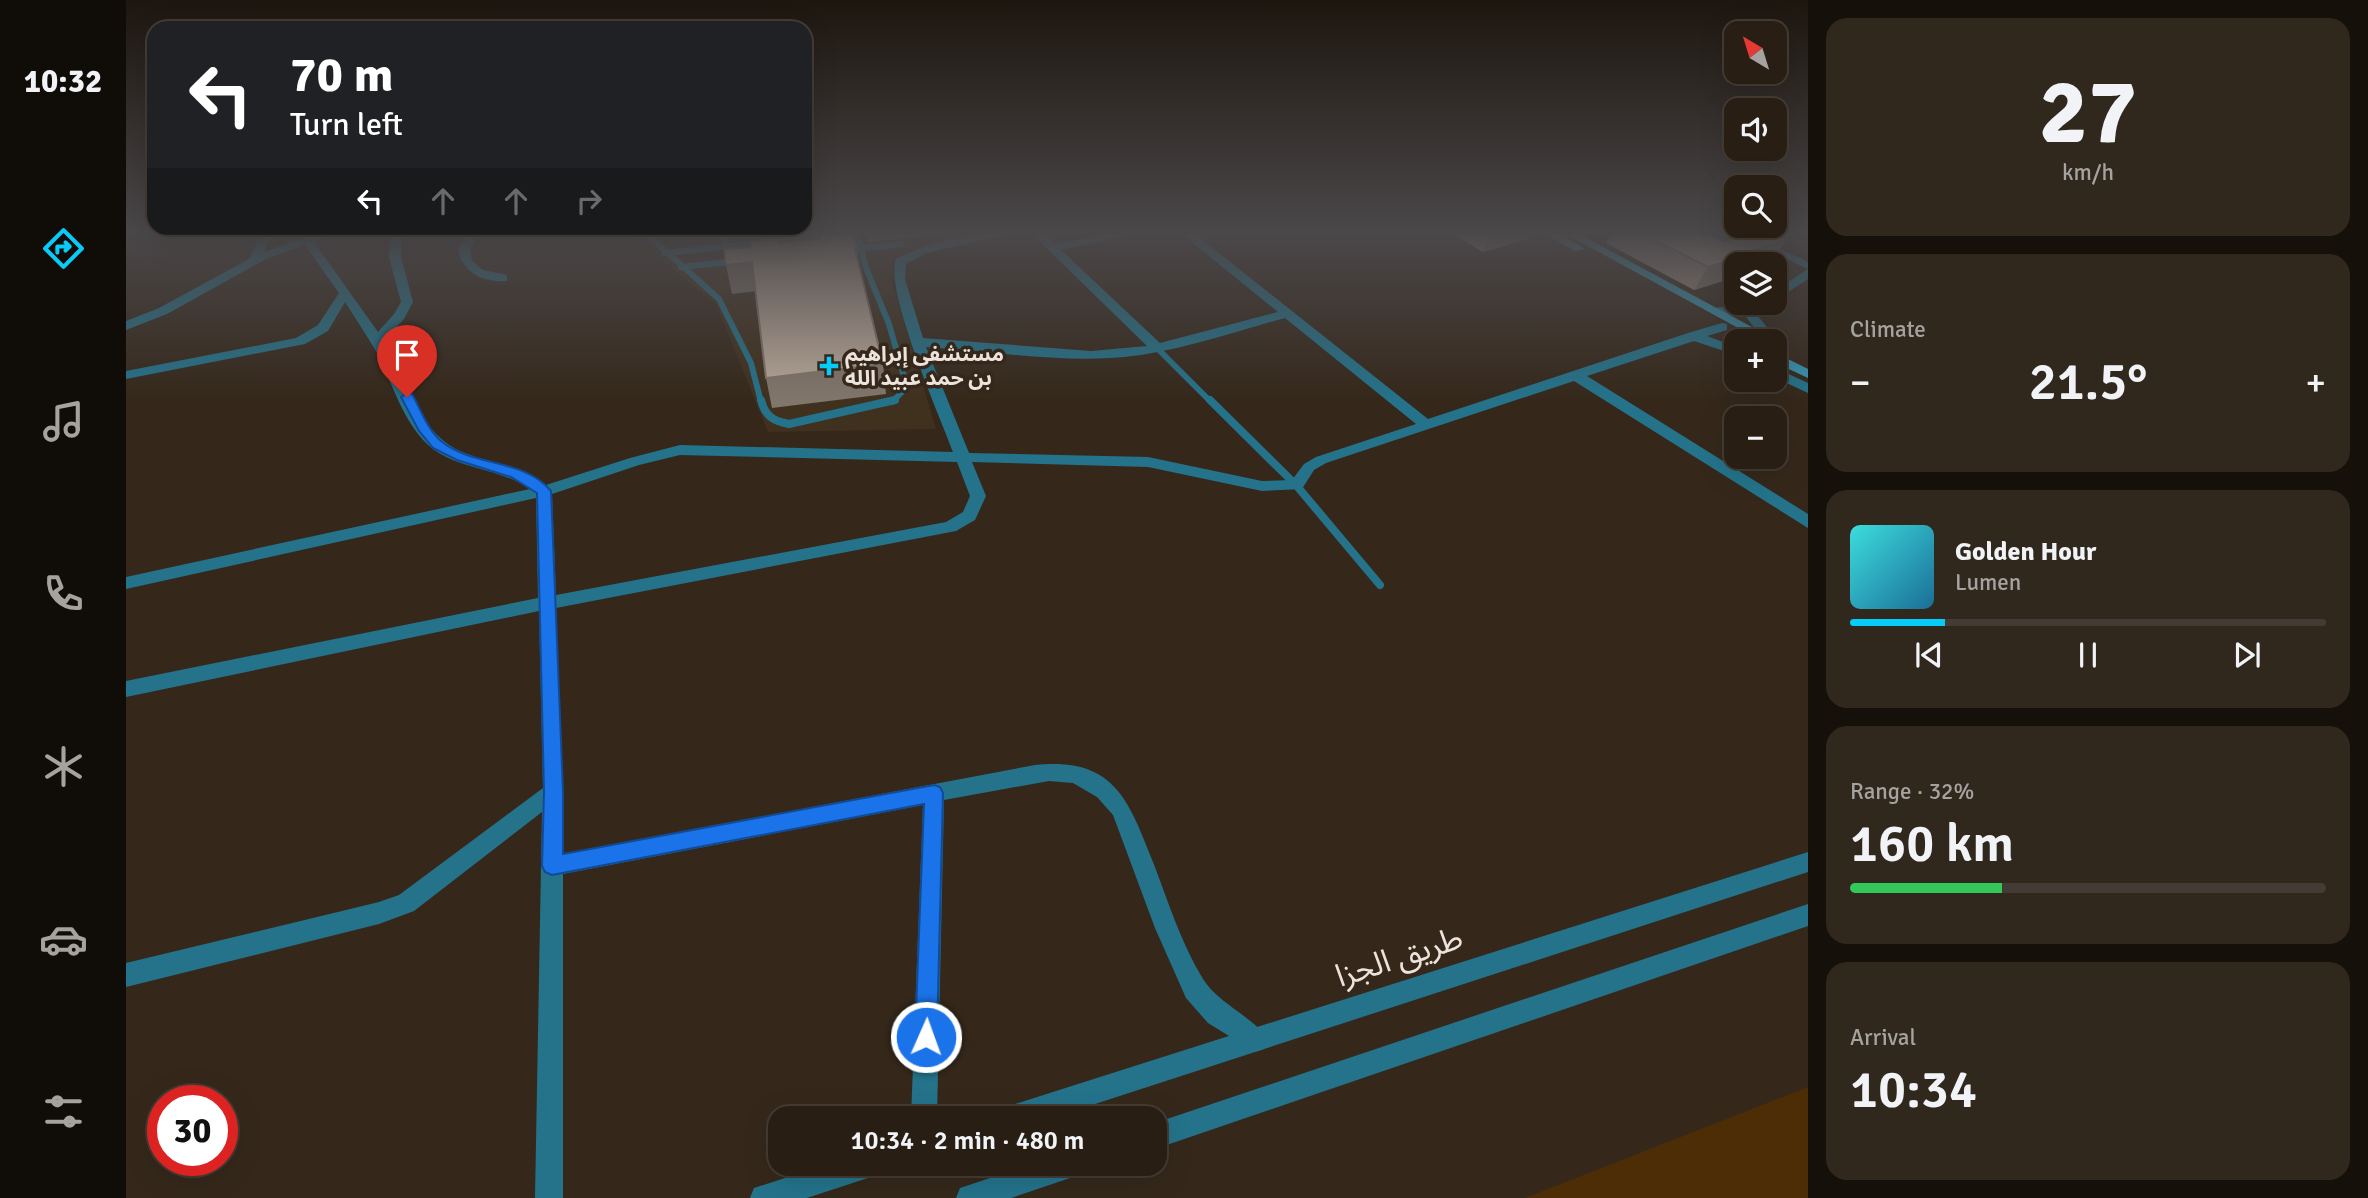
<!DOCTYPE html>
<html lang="en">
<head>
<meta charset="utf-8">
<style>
	:root { --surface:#281e14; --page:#30271d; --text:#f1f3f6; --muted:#a5a2a0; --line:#443c34; --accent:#07cbf9 }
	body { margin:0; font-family:Signika,"Noto Sans Arabic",sans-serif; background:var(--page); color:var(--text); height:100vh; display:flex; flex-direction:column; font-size:26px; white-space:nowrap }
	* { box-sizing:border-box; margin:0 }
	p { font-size:23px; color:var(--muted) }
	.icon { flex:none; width:38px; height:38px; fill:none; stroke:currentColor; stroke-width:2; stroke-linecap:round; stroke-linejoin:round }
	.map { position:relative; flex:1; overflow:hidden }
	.drawer { display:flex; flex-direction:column; gap:18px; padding:18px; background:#16100b; width:560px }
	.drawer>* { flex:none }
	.banner { position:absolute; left:21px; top:21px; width:665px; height:214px; border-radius:21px; box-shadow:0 7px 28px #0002,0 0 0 2px var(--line); background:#202124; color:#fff; overflow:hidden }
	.needle { width:46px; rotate:322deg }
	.buttons { position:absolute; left:1598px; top:21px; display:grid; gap:14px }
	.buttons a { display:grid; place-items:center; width:63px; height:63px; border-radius:14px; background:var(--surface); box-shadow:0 7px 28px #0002,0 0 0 2px var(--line); font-size:35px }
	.speed { position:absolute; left:21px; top:1085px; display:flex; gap:14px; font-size:35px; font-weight:700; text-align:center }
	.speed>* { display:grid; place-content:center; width:91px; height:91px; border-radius:50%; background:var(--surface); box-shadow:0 7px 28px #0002,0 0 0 2px var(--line); line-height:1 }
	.speed .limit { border:10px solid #d22; background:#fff; color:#111 }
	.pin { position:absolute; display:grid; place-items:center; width:60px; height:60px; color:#fff; margin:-72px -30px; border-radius:50% 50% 50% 0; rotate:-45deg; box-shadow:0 0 7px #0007 }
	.pin .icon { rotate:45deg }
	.me { position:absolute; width:77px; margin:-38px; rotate:2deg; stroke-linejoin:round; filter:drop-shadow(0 0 5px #0008) }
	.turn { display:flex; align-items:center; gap:24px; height:147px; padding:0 28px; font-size:32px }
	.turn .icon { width:91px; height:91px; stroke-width:2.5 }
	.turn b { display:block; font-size:49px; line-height:60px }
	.lanes { display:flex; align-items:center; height:66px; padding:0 28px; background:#0003; justify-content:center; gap:35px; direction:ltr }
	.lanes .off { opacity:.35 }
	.big { font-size:52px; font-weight:600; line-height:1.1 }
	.drawer .tile { flex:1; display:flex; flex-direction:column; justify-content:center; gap:10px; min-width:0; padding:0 24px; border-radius:21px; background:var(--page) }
	.drawer .dial { align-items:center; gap:0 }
	.dial b { font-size:91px; line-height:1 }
	.song { display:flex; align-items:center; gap:21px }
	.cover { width:84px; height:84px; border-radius:10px; background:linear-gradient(135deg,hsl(180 70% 55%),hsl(200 70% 35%)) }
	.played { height:7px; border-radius:4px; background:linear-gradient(90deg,var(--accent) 20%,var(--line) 20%) }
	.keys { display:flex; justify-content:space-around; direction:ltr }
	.heat { display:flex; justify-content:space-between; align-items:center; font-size:38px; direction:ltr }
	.charge { height:10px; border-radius:5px; background:linear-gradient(90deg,#34c759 32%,var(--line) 0) }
	.trip { position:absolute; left:642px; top:1106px; width:399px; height:70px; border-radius:21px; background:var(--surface); box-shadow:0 7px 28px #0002,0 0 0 2px var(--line); font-weight:600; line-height:70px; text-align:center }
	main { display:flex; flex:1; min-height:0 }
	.tabs { display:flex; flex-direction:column; width:126px; justify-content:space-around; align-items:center; background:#100c08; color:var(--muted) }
	.tabs .icon { width:49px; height:49px }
	.tabs .selected { color:var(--accent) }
	.tabs b { font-size:32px; color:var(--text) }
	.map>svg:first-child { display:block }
</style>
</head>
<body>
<main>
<nav class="tabs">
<b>10:32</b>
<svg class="icon selected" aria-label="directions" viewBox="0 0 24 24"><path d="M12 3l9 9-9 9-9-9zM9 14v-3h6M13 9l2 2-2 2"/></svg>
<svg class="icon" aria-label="music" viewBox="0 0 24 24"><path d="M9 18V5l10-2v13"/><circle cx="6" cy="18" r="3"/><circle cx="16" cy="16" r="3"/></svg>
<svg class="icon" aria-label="phone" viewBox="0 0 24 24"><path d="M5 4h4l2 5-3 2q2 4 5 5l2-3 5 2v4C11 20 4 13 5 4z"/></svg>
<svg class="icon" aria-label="climate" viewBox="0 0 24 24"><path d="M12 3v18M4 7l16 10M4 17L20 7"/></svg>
<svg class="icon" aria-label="car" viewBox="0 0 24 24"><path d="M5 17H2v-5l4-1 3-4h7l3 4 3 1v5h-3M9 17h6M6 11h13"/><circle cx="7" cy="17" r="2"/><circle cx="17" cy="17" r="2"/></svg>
<svg class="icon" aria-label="filters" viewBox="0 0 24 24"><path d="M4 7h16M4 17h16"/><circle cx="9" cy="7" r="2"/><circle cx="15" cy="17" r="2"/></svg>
</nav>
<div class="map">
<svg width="1682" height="1198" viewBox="0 0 1682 1198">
	<rect width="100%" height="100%" fill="#35281b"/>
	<path fill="#40301e" d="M505,234H854L814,243L768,259L765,280L810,429L642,432L590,304Z"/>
	<path fill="#4d2d05" d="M1682,1087V1198H1399Z"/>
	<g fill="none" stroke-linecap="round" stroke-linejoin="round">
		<path stroke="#24738b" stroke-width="6" d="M521,234L593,299L625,363L635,402
			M599,234L600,246
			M731,234L740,268L763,324L781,387L766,402
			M729,249L776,244
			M539,253L720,234
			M555,267L611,261
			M1031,348L1085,402"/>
		<path stroke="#24738b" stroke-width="8" d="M635,400C639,416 647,421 663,424L769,400
			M1084,400L1170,485L1254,585"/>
		<path fill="#24738b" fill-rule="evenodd" d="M135,234H146L138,252L189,234H203L188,242L252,332L268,314L275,302L263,257L265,234H276L275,257L287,302L278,319L257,342C280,381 293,436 339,453C367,464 395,468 420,485L504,458L554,445L827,452C814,416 758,291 770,259C803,242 847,231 885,234L800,253L780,264L779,279L797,338L965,351L1021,346L906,234H917L929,244L981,234H1000L999,236L935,250L1034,343L1152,312L1056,234H1069L1302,419L1562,333L1596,323L1601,324V330L1581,336L1610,347V355L1568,341L1461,376L1682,514V528L1448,381L1200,463L1188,470L1176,489L1136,491L1022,467L846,462L860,496L849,520L830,531L430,608L437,854L909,765C988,757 1002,799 1027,862C1042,901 1055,943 1077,979C1092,1004 1133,1020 1141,1040L1138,1049L1129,1052L1082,1023L1060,998L1029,928L987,815L971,797L947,783L923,781L818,800L811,1118H785L797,805L437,874V1198H409L416,812L288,911L253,924L0,987V963L253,902L273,895L417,788L413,611L0,697V681L412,598L410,498L0,589V577L404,489C377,470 341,470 313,453C280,433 268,386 251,353C241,336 230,319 219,302L202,331L179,344L0,379V371L170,338L192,325L213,293L179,245L140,259L41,314L0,330V321L33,308L123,259ZM1159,318L1290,424L1190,457L1178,464L1166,480L1136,481L1022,457L843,453L800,347C865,351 933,363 998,357C1052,352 1107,332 1159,318ZM554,455L831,462L844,496L837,512L820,522L430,595L426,494L513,465Z
			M343,234H354L344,248L346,261L357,270L381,275V281C357,283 335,272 332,248Z
			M1608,234H1622L1682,262V279L1648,301V291L1682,269Z
			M1632,303H1646L1631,315L1652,341L1650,344L1648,341H1638L1620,317L1589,315L1583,311C1596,301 1613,316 1632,303Z
			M1648,367L1682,383V393L1648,377Z"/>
		<path fill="#24738b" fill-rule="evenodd" d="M1682,852V872L926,1118H873L877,1109L886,1105Z
			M1682,904V926L1029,1149V1123Z
			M702,1164H758L754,1174L681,1198H624L628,1188Z
			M906,1164H960L956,1174L885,1198H830L834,1188Z"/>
		<path fill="#3598b7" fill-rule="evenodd" d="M1419,234H1433L1459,249L1449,251Z
			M1440,234H1453L1652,341L1648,344V341H1636Z
			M1648,352L1682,369V378L1648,362Z"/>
	</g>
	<path fill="#9e9084" d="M1327,234H1404L1402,239L1357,252Z
		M1485,234H1586L1583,235L1645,262L1638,264H1610L1609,277L1568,290L1480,243Z"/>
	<path fill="#81766b" d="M741,234H819L741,242Z
		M1365,234H1404L1402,239L1357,252Z
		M1660,240L1645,262L1638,264H1610L1609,277L1568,290L1582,267L1619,253Z
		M729,249H731L734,277Z
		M626,262L631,291L606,294L600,265Z
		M757,364L760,394L646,408L640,378Z"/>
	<path fill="#b8a899" stroke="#81766b" stroke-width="2" d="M693,234H727L731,249H729L757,364L640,378L626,262L600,265L598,249L624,247V242L631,241L652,239L653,243L694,239Z
		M1516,234H1581L1598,242L1627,234H1646L1660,240L1619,253L1624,255L1582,267Z"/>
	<linearGradient id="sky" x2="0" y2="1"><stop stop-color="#1d160f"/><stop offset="0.58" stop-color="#4b484a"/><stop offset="1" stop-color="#4b484a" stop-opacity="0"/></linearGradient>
	<rect width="1682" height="401" fill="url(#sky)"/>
	<path fill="#1a73e8" stroke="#114b97" stroke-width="2" d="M281,393L286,394C295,410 301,429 315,441C346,467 398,458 425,491L437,792V854L808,785L814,787L817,793L811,1037L808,1045L800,1048L792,1045L789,1037L798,804L426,875L419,872L416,866L418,792L411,493L385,477L331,460L307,448L293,431L275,397Z"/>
	<path fill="#07cbf9" stroke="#35281b" stroke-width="2.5" d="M699.5 355.5h7v7h7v7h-7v7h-7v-7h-7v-7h7z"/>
	<g text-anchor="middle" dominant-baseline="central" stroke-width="7" stroke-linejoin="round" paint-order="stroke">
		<g font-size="21" font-weight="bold" fill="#ece4dc" stroke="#35281b" text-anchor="start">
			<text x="719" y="354">مستشفى إبراهيم<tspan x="719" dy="24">بن حمد عبيد الله</tspan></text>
		</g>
		<g font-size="32" fill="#ece4dc" stroke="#35281b">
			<text transform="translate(1273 957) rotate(-18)">طريق الجزا</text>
		</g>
	</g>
</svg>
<div class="buttons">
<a><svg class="needle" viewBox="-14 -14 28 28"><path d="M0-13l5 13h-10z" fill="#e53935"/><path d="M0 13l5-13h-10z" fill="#a5a2a0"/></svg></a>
<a><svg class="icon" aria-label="sound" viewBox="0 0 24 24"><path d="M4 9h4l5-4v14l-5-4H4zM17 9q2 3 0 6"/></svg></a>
<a><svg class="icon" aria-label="search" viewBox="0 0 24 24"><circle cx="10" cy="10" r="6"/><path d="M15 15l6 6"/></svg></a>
<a><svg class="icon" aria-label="layers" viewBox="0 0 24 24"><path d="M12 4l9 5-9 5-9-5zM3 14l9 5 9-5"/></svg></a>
<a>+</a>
<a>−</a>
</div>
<div class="speed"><div class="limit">30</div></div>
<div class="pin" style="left:281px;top:397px;background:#d93025"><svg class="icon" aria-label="arrive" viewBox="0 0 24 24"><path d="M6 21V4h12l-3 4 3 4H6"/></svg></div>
<svg class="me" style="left:800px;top:1037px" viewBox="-20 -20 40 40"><circle r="17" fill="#1a73e8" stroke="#fff" stroke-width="3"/><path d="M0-11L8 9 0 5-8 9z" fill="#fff"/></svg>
<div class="trip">10:34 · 2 min · 480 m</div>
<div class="banner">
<div class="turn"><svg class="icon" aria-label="left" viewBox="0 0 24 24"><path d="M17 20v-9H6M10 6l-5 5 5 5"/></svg><div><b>70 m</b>Turn left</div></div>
<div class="lanes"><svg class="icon" aria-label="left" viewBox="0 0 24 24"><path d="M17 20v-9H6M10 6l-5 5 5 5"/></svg><svg class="icon off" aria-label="ahead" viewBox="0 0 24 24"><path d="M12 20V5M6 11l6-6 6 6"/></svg><svg class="icon off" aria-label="ahead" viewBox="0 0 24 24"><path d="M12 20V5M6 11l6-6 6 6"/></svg><svg class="icon off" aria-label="right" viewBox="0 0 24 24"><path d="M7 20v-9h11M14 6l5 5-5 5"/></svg></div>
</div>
</div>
<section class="drawer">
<div class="tile dial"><b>27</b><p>km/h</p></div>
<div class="tile"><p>Climate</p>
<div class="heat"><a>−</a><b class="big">21.5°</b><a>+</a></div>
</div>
<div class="tile">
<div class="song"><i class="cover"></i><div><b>Golden Hour</b><p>Lumen</p></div></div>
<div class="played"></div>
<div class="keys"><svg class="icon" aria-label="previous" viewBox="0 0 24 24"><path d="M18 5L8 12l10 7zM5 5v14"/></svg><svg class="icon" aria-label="pause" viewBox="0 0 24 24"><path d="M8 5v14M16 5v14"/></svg><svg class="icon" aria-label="next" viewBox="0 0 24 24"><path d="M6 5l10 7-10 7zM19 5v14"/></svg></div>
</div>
<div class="tile"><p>Range · 32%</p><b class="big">160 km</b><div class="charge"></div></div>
<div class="tile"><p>Arrival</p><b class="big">10:34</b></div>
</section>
</main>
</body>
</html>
